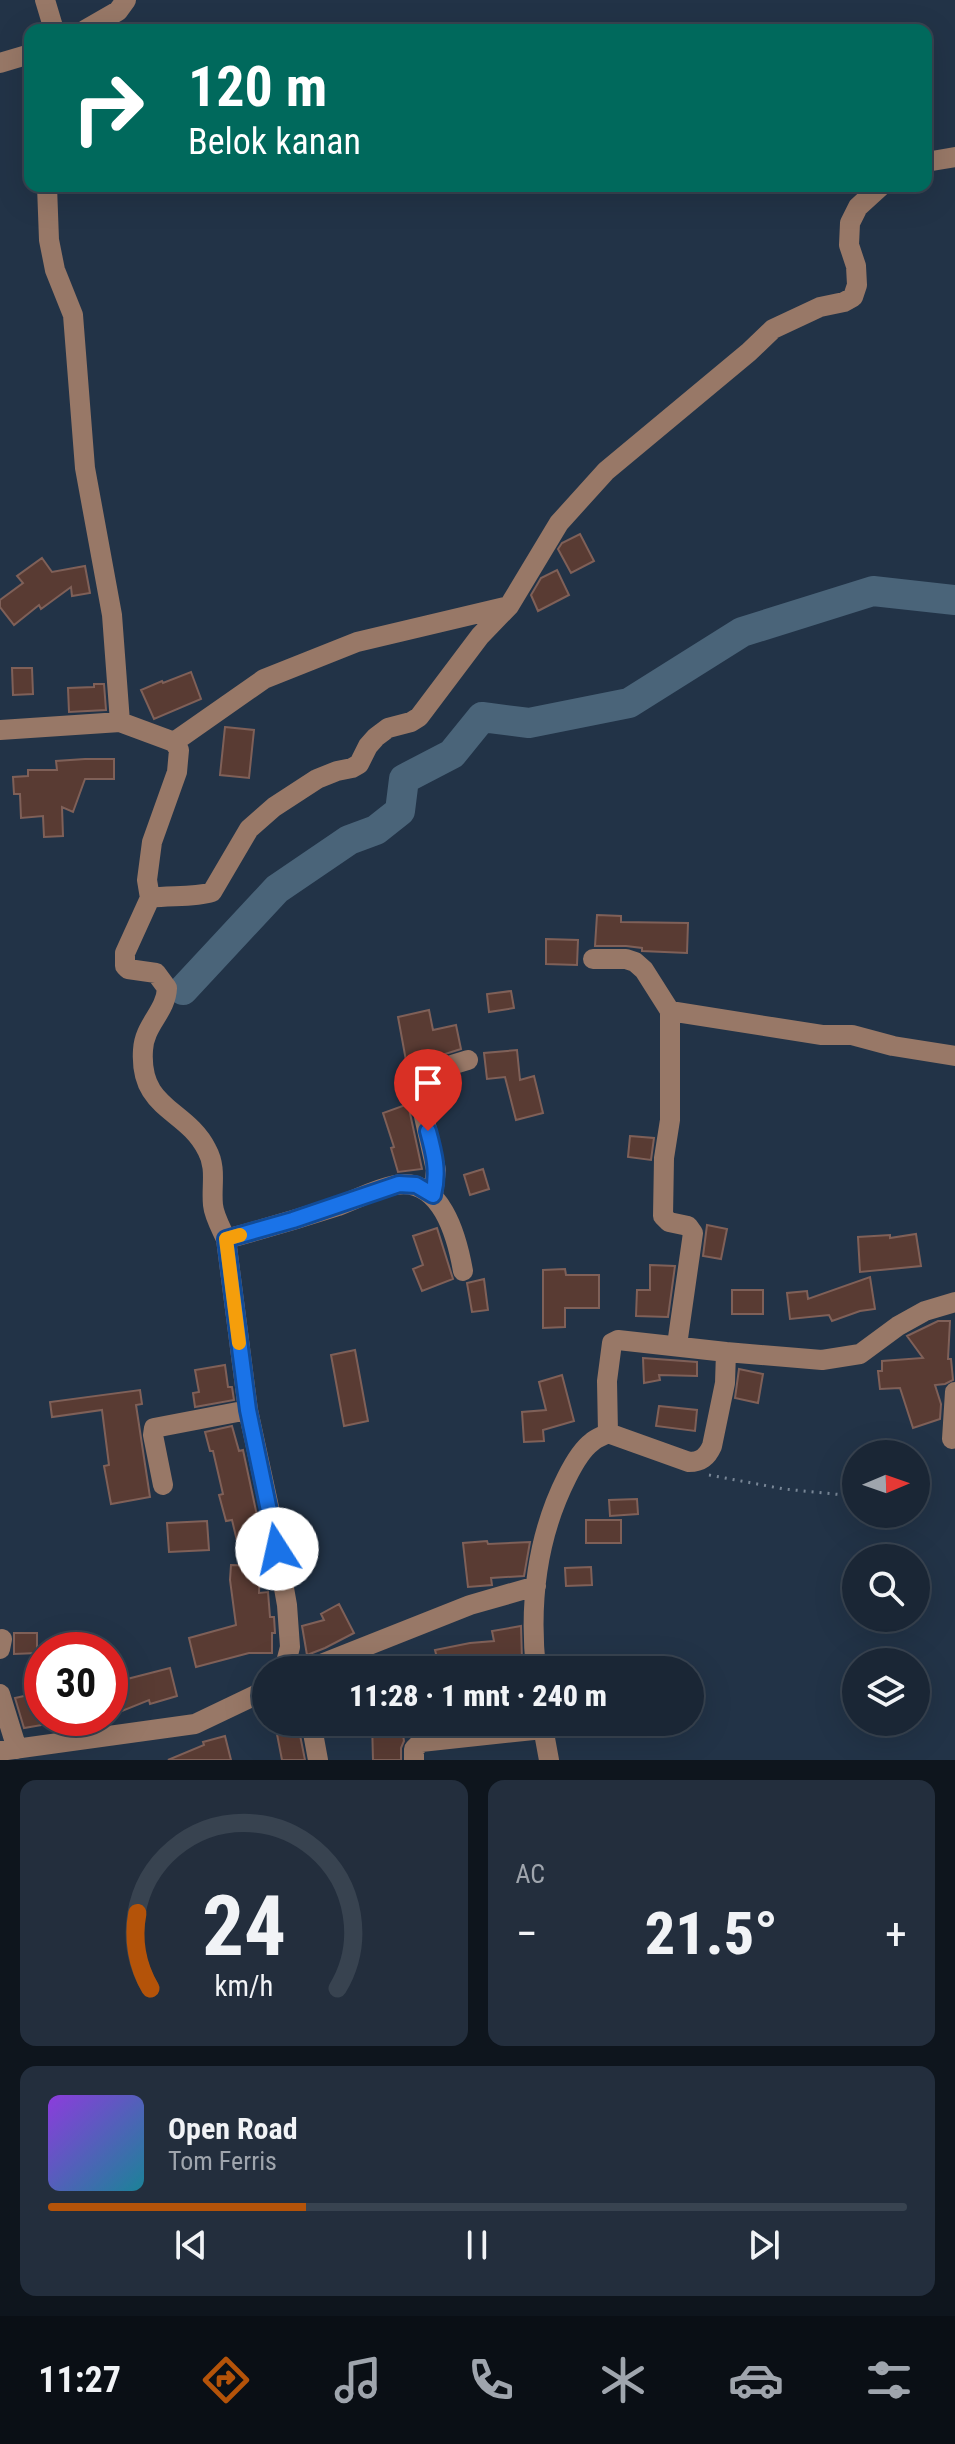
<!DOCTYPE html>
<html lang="id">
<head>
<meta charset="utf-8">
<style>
	:root { --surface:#1a2635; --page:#232e3d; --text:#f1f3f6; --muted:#9fa5ad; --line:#384350; --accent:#b45309 }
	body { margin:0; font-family:"Roboto Condensed",sans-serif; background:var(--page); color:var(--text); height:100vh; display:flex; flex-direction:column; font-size:30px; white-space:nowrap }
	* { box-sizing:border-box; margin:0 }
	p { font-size:26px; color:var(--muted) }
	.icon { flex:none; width:44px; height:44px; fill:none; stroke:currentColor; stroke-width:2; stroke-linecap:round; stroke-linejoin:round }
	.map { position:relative; height:1760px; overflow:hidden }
	.side { display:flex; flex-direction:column; gap:20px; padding:20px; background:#0e151d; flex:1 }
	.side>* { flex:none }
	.hud { position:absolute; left:24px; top:24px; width:908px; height:168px; border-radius:16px; box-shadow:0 8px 32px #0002,0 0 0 2px var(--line); background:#00695c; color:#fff; overflow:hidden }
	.needle { width:52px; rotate:88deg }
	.fabs { position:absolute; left:842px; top:1440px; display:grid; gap:16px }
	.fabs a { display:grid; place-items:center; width:88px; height:88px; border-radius:50%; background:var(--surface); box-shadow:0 8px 32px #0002,0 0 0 2px var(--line); font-size:40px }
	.speed { position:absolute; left:24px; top:1632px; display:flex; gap:16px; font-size:40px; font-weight:700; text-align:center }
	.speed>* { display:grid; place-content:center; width:104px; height:104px; border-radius:50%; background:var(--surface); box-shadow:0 8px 32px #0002,0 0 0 2px var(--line); line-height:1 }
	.speed .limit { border:12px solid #d22; background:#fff; color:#111 }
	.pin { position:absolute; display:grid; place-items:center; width:68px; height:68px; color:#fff; margin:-82px -34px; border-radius:50% 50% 50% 0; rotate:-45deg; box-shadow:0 0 8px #0007 }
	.pin .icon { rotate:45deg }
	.me { position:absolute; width:88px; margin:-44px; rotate:350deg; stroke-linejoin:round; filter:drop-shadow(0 0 6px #0008) }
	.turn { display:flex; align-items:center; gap:28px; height:168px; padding:0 32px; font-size:36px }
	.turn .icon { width:104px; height:104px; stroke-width:2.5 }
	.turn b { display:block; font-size:56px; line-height:68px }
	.big { font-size:60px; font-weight:800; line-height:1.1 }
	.side .card { flex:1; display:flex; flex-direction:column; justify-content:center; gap:12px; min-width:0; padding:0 28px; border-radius:16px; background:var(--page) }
	.side .dial { align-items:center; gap:0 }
	.dial svg { height:208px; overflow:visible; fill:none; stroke:var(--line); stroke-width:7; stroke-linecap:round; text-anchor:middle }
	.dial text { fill:var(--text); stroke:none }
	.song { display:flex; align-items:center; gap:24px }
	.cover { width:96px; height:96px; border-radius:12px; background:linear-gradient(135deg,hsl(270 70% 55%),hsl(190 70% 35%)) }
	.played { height:8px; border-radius:4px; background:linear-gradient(90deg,var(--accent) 30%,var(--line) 30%) }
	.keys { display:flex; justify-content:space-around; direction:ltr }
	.heat { display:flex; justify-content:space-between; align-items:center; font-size:44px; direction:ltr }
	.side .tiles { flex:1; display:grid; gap:20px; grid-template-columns:1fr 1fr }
	.card:last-child { grid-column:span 2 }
	.trip { position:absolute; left:252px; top:1656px; width:452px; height:80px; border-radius:40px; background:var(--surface); box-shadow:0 8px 32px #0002,0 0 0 2px var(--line); font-weight:800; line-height:80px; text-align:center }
	.dock { display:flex; height:128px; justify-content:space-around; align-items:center; background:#0a0f15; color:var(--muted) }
	.dock .icon { width:56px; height:56px }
	.dock .on { color:var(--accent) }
	.dock b { font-size:36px; color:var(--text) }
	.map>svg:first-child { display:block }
</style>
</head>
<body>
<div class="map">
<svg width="955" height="1760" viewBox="0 0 955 1760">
	<rect width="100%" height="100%" fill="#223347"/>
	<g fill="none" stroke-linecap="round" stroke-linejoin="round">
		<path stroke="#4a6479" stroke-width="30" d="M183,990L277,889L349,840L376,830L400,811L404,779L452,754L482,717L529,723L629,703L742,632L873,591L955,600"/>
	</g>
	<path fill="#593b33" stroke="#7f6058" stroke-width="2" d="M580,534L594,561L571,573L558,549L562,543Z
		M42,558L52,572L85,566L90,593L72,596L71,587L41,609L39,605L14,625L0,607V600L23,583L17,576Z
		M557,570L569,595L538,611L531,595L541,578Z
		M12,668H32L33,694L13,695Z
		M191,672L201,699L154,719L141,690L162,681L163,683Z
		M94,684H104L106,710L69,712L68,688L94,687Z
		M225,727L254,730L249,778L220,775Z
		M85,759H114V779H85L73,812L62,807L63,836L44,837L43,816L21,818L20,794H14L13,777L28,776V770H57L56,761Z
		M597,915L621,916V922L688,923L687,953L642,951V948L626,946H595Z
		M546,939L578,940L577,965L546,964Z
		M511,991L514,1008L489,1012L487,994Z
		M429,1010L433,1030L456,1025L461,1049L407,1066L398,1017Z
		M517,1050L520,1080L534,1076L543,1113L516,1120L505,1077L487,1079L484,1053Z
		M408,1104L422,1169L398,1172L391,1148L394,1147L383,1113Z
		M630,1136L654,1138L651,1160L628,1157Z
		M483,1169L489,1189L470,1195L464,1175Z
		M707,1225L727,1229L721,1259L703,1256Z
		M437,1228L453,1279L422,1291L413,1269L423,1265L413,1236Z
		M916,1234L921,1266L860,1272L858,1237L890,1235V1238Z
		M650,1265L675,1266L668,1317L636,1316L637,1290H650Z
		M565,1269L566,1275H599V1308H565V1327L543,1328V1270Z
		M870,1277L875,1309L860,1311L832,1321L829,1315L790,1319L787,1293L807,1291L808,1299Z
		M484,1279L488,1310L472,1312L467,1283Z
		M732,1290H763V1314H732Z
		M938,1321H950L948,1359H951L953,1380L945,1384L935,1385L941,1404L940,1419L913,1428L900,1388L880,1389L878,1371H882V1361L923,1358L907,1336Z
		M355,1350L368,1421L344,1426L331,1355Z
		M643,1358L697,1362V1376L659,1375L660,1380L644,1383Z
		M225,1365L228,1387H232L234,1400L195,1407L193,1393L199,1392L195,1370Z
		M739,1369L763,1374L758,1403L735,1398Z
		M562,1375L574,1421L543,1430L544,1441L524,1442L522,1412L546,1410L539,1382Z
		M140,1390L142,1404L136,1405L150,1497L111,1504L104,1466L109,1465L102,1410L52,1417L50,1402Z
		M659,1406L697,1410L695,1431L656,1426Z
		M232,1426L239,1451L243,1450L262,1539L238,1545L232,1520L226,1521L219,1495L223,1494L213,1451H210L205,1432Z
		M637,1499L638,1514L610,1516L609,1500Z
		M586,1520H621V1543H586Z
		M207,1521L209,1550L169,1552L167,1523Z
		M487,1541L488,1544L530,1542L524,1576L491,1578L492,1585L468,1587L463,1543Z
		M231,1565L260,1566L259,1593L268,1592L270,1617H274L275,1633H272V1653H249L196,1667L189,1638L236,1625L230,1580Z
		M591,1567L592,1585L566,1586L565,1568Z
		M339,1604L354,1633L325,1648L307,1655L302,1626L324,1620L321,1614Z
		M521,1626L522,1660L490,1665L491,1670H408L407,1663L437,1658L435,1650L470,1643L494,1641L492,1631Z
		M14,1633H37V1653L14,1654Z
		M170,1668L177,1696L150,1704L149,1700L117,1713L110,1695V1680L125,1674L127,1679Z
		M42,1692V1725L24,1728L15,1698Z
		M372,1722H401L404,1741L401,1748V1760H373Z
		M298,1725L305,1760H282L276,1729Z
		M225,1736L231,1760H168L204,1745L203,1742Z"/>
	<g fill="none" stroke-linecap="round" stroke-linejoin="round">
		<path stroke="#788696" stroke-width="3" stroke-dasharray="2 6" stroke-linecap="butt" d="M709,1475L784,1489L844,1495"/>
		<path stroke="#987867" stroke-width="20" d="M45,0L54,30
			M85,30L118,11L126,0
			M0,63L30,54
			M926,162L955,157
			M47,186L49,240L55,270L73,315L85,468L112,615L120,722
			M0,730L120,722L174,742L179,750L177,772L152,842L147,880L150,898L125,953V966L128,969L156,973L167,988C166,1012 144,1025 143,1050C139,1110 186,1108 207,1150C217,1168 211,1186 213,1205C214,1216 221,1228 226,1239C264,1229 301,1218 338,1206C357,1199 375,1189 395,1185C441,1176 457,1237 463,1271
			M174,742L264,679L357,642L509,606
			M150,898C170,895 193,898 212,892L249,829L274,807L317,779L337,771L352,768L359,764L368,746L376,737L388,728L411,722L419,717L480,636L509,606L559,523L606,471L749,352L773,329L820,307L844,302L853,297L857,285L856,266L849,245L850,223L858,207L881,186
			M593,959H626L635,962L644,970L670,1011V1120L664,1158L663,1216L669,1222L688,1226L693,1233L677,1345
			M670,1011L822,1035H852L893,1046L955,1056
			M433,1195L436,1170L415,1076L468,1060
			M226,1239L248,1410L272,1521L287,1605L290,1647L284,1670
			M608,1433L607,1381L612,1343L618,1340L726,1352
			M952,1439L955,1392
			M163,1485L153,1435L154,1428L248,1410
			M0,1649L2,1639
			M306,1670L470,1605L536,1586
			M536,1670C529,1604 537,1536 567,1477C573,1465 581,1450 592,1442C596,1438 603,1436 608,1433L689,1462C701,1462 707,1457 712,1446L725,1383L726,1352L822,1360L860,1354L898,1326L925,1311L955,1302
			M0,1694L17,1749
			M311,1722L318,1760
			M542,1722L549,1760
			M0,1751L195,1724L266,1690
			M414,1760V1749L421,1742L543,1729"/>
	</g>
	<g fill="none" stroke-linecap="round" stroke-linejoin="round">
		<defs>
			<path id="route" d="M277,1549L248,1410L226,1239L293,1220L399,1184L416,1185L433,1195C439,1172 434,1153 428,1131"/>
		</defs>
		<use href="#route" stroke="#114b97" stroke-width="20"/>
		<use href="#route" stroke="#1a73e8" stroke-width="14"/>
		<path stroke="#f59e0b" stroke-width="14" d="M239,1343L226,1239L240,1235"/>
	</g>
</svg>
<div class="fabs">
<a><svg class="needle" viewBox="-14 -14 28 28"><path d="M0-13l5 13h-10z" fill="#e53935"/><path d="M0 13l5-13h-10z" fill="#9fa5ad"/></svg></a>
<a><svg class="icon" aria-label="search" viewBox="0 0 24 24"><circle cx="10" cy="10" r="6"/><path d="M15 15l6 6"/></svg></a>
<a><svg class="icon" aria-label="layers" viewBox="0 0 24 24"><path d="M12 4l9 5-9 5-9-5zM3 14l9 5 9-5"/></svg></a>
</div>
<div class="speed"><div class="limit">30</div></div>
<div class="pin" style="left:428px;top:1131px;background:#d93025"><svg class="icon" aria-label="arrive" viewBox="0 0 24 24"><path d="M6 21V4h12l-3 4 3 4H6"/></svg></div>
<svg class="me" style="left:277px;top:1549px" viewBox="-20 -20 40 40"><circle r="19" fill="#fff"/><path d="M0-13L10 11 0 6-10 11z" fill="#1a73e8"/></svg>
<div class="trip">11:28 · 1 mnt · 240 m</div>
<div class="hud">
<div class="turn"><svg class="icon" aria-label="right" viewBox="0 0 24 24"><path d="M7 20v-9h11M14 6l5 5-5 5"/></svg><div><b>120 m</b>Belok kanan</div></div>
</div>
</div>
<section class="side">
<div class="tiles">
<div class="card dial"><svg viewBox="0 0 100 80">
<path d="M14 69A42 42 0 1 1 86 69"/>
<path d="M14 69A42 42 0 0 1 9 40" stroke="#b45309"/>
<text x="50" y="56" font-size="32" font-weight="700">24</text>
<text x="50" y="72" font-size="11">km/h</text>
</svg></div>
<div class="card"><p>AC</p>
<div class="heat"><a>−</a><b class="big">21.5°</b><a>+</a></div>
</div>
<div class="card">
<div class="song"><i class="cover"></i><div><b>Open Road</b><p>Tom Ferris</p></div></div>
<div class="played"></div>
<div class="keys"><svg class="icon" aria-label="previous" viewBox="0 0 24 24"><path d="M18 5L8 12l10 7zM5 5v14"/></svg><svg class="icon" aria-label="pause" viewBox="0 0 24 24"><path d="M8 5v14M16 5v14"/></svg><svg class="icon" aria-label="next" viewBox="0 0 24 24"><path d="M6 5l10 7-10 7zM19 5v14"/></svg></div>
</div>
</div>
</section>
<nav class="dock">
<b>11:27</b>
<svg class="icon on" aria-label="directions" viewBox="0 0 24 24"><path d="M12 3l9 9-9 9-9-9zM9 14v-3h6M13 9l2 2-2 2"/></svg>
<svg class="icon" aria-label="music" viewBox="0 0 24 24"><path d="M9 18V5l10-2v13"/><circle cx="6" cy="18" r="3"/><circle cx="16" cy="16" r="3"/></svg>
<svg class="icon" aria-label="phone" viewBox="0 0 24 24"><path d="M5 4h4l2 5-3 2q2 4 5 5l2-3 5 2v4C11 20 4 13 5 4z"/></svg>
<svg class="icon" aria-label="climate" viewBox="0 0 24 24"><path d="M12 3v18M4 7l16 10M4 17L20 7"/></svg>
<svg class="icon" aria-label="car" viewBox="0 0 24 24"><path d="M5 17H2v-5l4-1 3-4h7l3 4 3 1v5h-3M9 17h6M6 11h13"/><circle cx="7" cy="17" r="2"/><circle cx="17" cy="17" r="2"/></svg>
<svg class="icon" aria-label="filters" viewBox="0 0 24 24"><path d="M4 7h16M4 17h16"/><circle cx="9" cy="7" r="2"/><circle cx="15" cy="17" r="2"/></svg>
</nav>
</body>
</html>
